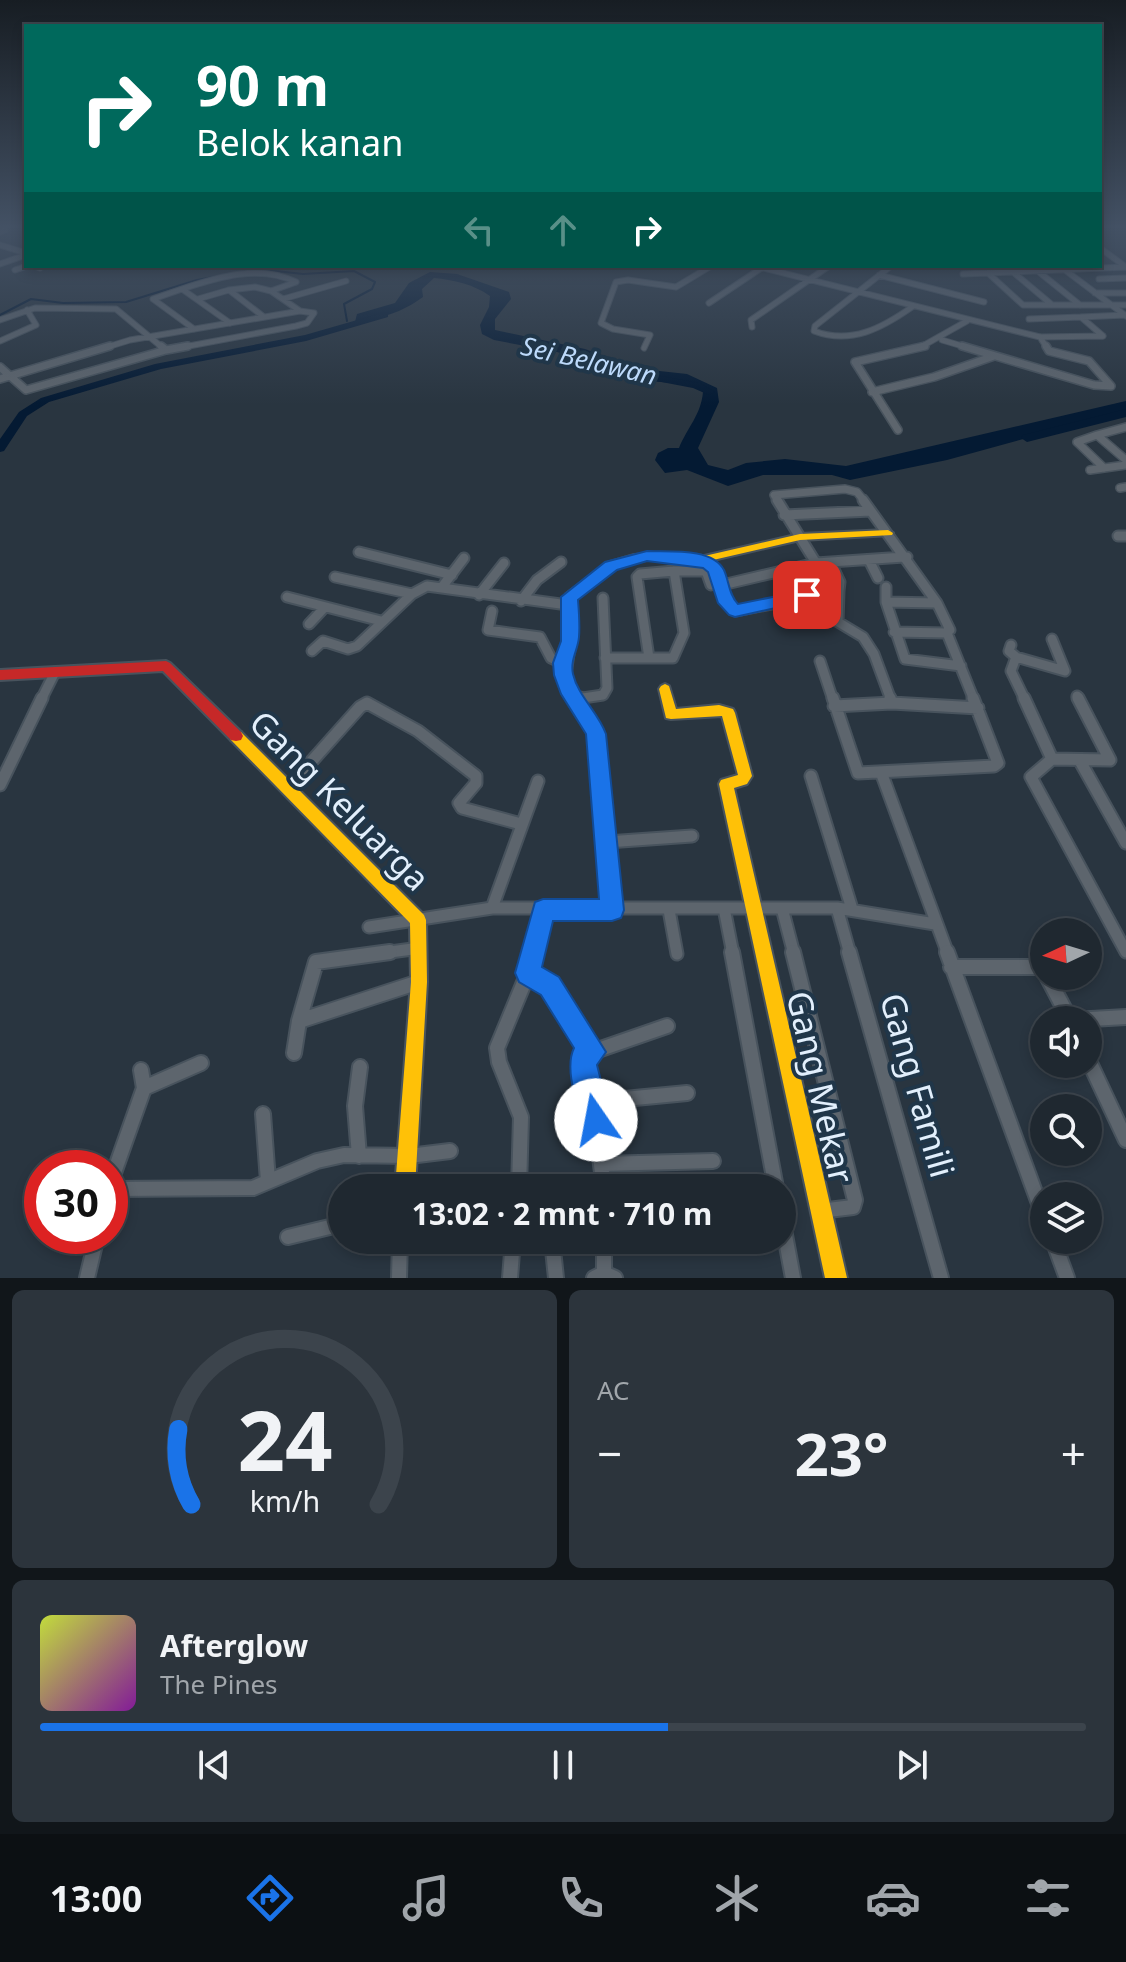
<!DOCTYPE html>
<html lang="id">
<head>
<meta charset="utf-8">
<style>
	:root { --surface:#1f2830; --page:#2c343c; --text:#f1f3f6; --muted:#a1a6ab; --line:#3c444c; --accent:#1a73e8 }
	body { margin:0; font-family:"Noto Sans",sans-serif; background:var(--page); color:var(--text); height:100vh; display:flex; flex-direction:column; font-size:30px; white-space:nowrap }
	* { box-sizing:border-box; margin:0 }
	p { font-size:26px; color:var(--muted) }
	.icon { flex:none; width:44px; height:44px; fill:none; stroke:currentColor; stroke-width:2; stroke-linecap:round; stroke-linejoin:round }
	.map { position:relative; height:1278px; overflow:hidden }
	.drawer { display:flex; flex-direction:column; gap:12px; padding:12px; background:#11161a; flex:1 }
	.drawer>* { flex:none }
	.banner { position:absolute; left:24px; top:24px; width:1078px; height:244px; border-radius:0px; box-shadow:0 4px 12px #0003,0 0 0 2px var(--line); background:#00695c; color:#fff; overflow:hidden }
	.needle { width:52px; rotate:266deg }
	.controls { position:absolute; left:1030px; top:918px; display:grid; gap:16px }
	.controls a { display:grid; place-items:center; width:72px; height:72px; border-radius:50%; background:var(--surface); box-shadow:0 4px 12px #0003,0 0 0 2px var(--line); font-size:40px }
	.speed { position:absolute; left:24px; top:1150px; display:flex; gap:16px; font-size:40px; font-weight:700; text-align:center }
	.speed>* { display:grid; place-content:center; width:104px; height:104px; border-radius:50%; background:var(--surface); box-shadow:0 4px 12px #0003,0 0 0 2px var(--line); line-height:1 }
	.speed .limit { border:12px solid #d22; background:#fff; color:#111 }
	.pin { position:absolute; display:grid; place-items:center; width:68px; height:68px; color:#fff; margin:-34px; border-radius:16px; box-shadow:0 4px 12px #0006 }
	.me { position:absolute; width:88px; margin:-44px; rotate:348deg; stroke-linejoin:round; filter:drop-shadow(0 0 6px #0008) }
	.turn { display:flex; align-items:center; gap:28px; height:168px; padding:0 40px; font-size:36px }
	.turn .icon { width:104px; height:104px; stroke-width:2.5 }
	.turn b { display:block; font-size:56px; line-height:68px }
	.lanes { display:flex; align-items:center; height:76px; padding:0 40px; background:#0003; justify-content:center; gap:40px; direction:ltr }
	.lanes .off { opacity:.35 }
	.big { font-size:60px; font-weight:700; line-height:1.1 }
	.drawer .tile { flex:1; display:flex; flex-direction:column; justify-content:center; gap:12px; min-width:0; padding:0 28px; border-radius:12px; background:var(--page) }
	.drawer .dial { align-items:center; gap:0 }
	.dial svg { height:208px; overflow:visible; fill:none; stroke:var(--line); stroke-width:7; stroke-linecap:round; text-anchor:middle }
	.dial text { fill:var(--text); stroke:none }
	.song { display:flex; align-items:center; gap:24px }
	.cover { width:96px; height:96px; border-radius:12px; background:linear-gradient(135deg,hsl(70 70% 55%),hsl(290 70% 35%)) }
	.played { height:8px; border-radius:4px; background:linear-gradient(90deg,var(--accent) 60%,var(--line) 60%) }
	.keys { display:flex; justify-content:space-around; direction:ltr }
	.heat { display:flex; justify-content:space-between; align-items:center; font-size:44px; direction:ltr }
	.drawer .tiles { flex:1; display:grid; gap:12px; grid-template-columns:1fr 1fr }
	.tile:last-child { grid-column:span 2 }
	.trip { position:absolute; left:328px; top:1174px; width:468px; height:80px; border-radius:40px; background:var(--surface); box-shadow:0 4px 12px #0003,0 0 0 2px var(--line); font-weight:700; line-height:80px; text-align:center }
	.tabs { display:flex; height:128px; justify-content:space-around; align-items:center; background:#0c1013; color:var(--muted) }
	.tabs .icon { width:56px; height:56px }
	.tabs .selected { color:var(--accent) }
	.tabs b { font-size:36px; color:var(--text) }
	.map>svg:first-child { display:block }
</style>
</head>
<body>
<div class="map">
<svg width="1126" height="1278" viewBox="0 0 1126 1278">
	<rect width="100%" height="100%" fill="#293540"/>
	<path fill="#041a33" d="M430,272L457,274L509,292L511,299L495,319V330L585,349L641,369L687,374L717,388L719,402L698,448L708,465L728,470L746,463L785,459L846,466L1126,401V416L1071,426L947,460L850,480L832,475H763L728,486L687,470L665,473L655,460L658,453L668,448H679C687,428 701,415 703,392L696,385L650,381L557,352L494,340L482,334L480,325L489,307L490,296C473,284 454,280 434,278L422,289L423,297C401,313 382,318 355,322L357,314L395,303L409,283Z"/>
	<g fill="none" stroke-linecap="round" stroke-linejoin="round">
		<path stroke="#041a33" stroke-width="2" d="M0,315L31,299L63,303L126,302L197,280L258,269L303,274L354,271L375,282L372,289L344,304L347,321"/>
		<path fill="#041a33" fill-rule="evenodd" d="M385,312L388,313V317L306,341L161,369L49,402L27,416L4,451L0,452V439L19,412L41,398L155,364L305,335Z
			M655,375L700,383L715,392L709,395L693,388L651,380V376Z
			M1126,409V417L1027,442L1021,438L1023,435Z"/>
		<defs>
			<path id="street-far4" d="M0,232L5,230
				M0,245L26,253
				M1100,248L1126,267
				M0,264L26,255
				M35,266L40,268
				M755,266L1040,337L1103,336
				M891,266L815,326L814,331C851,345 882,328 912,307
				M15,270L27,266
				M1065,270L1126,316
				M1013,272L1051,304
				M1039,272L1080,305
				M988,273L1023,305H1126
				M963,274L1126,267
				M879,275L984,302
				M1099,279L1126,278
				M296,282L271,291L300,311
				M182,289L153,299L194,329
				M229,290L255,287L271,291
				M1095,293H1126
				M198,299L229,290L264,317
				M283,299L346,281
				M709,303L763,267
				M1029,319L1081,317
				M0,320L35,308L116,309L163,348
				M230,323L182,289C218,277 260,264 296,282
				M752,327L751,320L829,266
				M1103,336L1081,317L1125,315
				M1040,337L1047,348
				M942,340L969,348
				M0,341L36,325L27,310
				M104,348L130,340L300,311L314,313L307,323L296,326L178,348
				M644,348L650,335L613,329L601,323L616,282L628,280L676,287L711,266
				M919,348L967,321"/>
			<path id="street-far3" d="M962,346L1094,385L1111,386L1089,361L1049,351L1046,346
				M166,350L188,346
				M0,367L26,390L166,350L161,346
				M0,379L110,346
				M872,392L934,377L994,356
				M1126,427L1097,435L1126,460
				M898,430L855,362L925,346
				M1097,435L1077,442L1104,468
				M1090,470L1126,465
				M1120,488L1126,487
				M779,502L774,495L845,489L857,492L865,502"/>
			<path id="street-far2" d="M777,500L816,563L904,557
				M863,500L904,557
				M784,515L871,511
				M1118,536H1126
				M359,552L452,575
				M904,557L937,603
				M904,557H907
				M700,560C720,573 718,596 735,611L839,591L840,582L831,563
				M869,560L878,578
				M335,577L412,594
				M722,585L816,563
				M442,587L464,558
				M886,587V602
				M839,591L838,622L863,637L874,654L891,700
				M479,595L504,563
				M287,597L381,621
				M521,601L537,580L561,562
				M492,611L488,630L540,637L551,658L562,663
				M309,624L324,608
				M950,630L937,603L886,602L905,659L961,666
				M894,632L947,633L974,700
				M1011,645L1009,651L1016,657L1065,671L1052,639
				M312,651L323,641L348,649L357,646L412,594L427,586L568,605
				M1016,657L1011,671L1025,700
				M605,658H673L684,633L674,571H706L711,585
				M649,658L637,577L640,574L674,571
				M820,661L833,700
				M1077,696L1079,700
				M576,699L603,695L607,688L603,598
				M41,700L55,672"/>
			<path id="street-far1" d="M833,698L858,773L994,766L998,763L973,698
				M890,698L892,703
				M1024,698L1052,759
				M1078,698L1110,760L1052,759L1031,777L1126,952
				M576,699L580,698
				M834,706L892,703L978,708
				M1080,761L1126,843
				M881,772L948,954
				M811,776L852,909
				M0,785L42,698
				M287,789L360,707L367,703L418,731L476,776V783L459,803L462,808L521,824
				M607,842L692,836
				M492,908L538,781
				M724,908L733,954
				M782,908L794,954
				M837,908L850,954
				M669,910L677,954
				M369,927L492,908H837L935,924
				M375,954L420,948
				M533,954L543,910"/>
			<path id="street" d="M732,952L776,1188
				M793,952L855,1200L853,1207L820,1211
				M849,952L941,1278
				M947,952L1044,1217
				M951,967H1043L1044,970
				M528,973L550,986L592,1052L583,1058V1062L593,1102L604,1188
				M1047,976L1070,1020
				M1074,1020L1126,1017
				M299,1021L419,982
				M592,1052L667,1026
				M294,1053L299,1021L316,962L390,952
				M1088,1059L1126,1140
				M144,1088L201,1063
				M593,1102L687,1093
				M263,1114L268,1181
				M359,1156L355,1106L360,1067
				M602,1164L713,1161
				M110,1184L144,1088L141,1070
				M519,1188L521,1117L499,1062L497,1048L528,973L533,952
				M110,1189L253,1188L317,1161L344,1155L409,1156L450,1151
				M782,1219L793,1278
				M288,1237L342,1224
				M552,1240L556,1278
				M1053,1240L1067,1278
				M604,1273L615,1278
				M87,1278L97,1236
				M399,1278L400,1240
				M510,1278L513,1240
				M594,1278L604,1273V1240"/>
			<path id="slow" d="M888,530L893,533L892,535L800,540L700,563L659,559L635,561L615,569L576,598V637L570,678L575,690L603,734L620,910L618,915L612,917L606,915L604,910L589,735L564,694L558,678L564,637V597L566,594L607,563L634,555L659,553L700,557L800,534Z
				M665,684L669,686L676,709L719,705L733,709L735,713L752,776L747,784L734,788L847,1278H825L719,784L721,780L738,775L722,716L671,719L666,718L659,689L661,686Z
				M236,731L241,732L424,915L426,920L427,982L415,1188H395L411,982L410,923L231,740L229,736L231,732Z"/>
			<path id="jam" d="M166,661L170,663L241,732L243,736L241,740L236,741L231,740L163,671L0,680V670Z"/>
		</defs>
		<use href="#street-far4" stroke="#48535d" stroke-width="7"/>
		<use href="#street-far3" stroke="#48535d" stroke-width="10"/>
		<use href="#street-far2" stroke="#48535d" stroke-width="13"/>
		<use href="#street-far1" stroke="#48535d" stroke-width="15"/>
		<use href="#street" stroke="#48535d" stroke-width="18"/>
		<use href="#slow" stroke="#48535d" stroke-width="4"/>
		<use href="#jam" stroke="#48535d" stroke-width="4"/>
		<use href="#street-far4" stroke="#5d656d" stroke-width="5"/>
		<use href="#street-far3" stroke="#5d656d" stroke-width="7"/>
		<use href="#street-far2" stroke="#5d656d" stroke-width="9"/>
		<use href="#street-far1" stroke="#5d656d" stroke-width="11"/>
		<use href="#street" stroke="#5d656d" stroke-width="14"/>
		<use href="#slow" fill="#ffc107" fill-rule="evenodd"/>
		<use href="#jam" fill="#c62828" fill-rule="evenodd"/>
	</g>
	<linearGradient id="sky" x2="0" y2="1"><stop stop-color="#171d23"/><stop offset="0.56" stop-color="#435164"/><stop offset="1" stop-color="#435164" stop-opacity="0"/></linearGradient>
	<rect width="1126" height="405" fill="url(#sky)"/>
	<path fill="#1a73e8" stroke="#114b97" stroke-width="2" d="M647,551C668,552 712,547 724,570C729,581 729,595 738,604L807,590L816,595L807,601L735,617L729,615L718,603L708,572L703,568L647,561L617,570L578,600C579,612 580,625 579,637C578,650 570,660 573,674C578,696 598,712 606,734L624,910L621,918L612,921H553L542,967L559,977L606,1052L597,1065L611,1120L607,1131L596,1135L586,1131C578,1110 564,1068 574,1048L541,995L519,982L515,973L535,902L543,899H599L586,734L561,694L554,675L553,663L561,641V597L605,562Z"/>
	<g text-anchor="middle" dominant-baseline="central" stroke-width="8" stroke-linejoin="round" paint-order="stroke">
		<g font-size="26" font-style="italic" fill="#bddafb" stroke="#203649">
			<text transform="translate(589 360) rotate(13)">Sei Belawan</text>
		</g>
		<g font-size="34" fill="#e2effc" stroke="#203649">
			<text transform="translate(340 800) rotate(45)">Gang Keluarga</text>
			<text transform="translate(918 1085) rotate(74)">Gang Famili</text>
			<text transform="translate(821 1087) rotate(77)">Gang Mekar</text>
		</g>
	</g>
</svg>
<div class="controls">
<a><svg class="needle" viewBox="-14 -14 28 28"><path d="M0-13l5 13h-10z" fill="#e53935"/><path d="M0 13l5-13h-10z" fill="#a1a6ab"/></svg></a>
<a><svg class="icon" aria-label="sound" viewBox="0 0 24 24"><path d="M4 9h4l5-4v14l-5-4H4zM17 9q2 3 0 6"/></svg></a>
<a><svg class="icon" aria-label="search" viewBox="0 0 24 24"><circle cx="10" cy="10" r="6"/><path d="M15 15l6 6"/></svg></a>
<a><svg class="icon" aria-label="layers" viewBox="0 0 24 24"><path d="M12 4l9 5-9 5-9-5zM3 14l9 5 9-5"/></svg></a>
</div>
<div class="speed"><div class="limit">30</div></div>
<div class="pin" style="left:807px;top:595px;background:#d93025"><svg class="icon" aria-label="arrive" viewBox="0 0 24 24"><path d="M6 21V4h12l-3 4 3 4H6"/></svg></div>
<svg class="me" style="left:596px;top:1120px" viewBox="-20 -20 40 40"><circle r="19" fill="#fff"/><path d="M0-13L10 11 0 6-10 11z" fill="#1a73e8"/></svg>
<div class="trip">13:02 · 2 mnt · 710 m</div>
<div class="banner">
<div class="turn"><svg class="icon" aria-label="right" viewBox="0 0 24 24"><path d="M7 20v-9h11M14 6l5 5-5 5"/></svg><div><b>90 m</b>Belok kanan</div></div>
<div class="lanes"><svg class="icon off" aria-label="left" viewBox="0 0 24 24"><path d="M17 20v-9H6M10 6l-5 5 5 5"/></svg><svg class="icon off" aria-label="ahead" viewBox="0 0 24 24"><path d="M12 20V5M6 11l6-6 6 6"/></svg><svg class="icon" aria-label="right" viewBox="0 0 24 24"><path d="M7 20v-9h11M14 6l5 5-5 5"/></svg></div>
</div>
</div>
<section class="drawer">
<div class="tiles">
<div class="tile dial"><svg viewBox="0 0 100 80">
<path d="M14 69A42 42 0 1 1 86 69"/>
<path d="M14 69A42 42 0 0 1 9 40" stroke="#1a73e8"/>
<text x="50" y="56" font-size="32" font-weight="700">24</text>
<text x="50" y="72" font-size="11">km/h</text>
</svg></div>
<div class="tile"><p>AC</p>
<div class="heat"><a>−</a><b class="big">23°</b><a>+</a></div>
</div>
<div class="tile">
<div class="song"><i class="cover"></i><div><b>Afterglow</b><p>The Pines</p></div></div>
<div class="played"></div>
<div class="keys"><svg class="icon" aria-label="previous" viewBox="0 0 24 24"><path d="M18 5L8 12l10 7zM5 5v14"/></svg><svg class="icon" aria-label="pause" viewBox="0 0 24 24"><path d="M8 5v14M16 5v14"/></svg><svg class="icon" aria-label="next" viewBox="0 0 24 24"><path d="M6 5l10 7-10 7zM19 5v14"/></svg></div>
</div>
</div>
</section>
<nav class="tabs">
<b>13:00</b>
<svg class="icon selected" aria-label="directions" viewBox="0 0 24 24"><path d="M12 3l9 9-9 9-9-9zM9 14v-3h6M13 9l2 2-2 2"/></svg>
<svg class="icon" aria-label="music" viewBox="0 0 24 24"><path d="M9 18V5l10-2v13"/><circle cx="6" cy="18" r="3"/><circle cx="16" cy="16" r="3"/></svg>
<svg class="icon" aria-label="phone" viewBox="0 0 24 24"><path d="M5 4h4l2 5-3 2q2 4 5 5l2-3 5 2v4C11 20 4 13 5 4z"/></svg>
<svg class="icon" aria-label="climate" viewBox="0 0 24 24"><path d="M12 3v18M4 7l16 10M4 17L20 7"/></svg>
<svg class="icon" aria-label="car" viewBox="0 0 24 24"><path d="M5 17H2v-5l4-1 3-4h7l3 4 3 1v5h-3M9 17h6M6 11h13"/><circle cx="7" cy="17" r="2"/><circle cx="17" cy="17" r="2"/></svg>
<svg class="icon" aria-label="filters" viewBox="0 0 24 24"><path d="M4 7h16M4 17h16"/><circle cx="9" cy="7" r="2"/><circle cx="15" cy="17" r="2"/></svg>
</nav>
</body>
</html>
